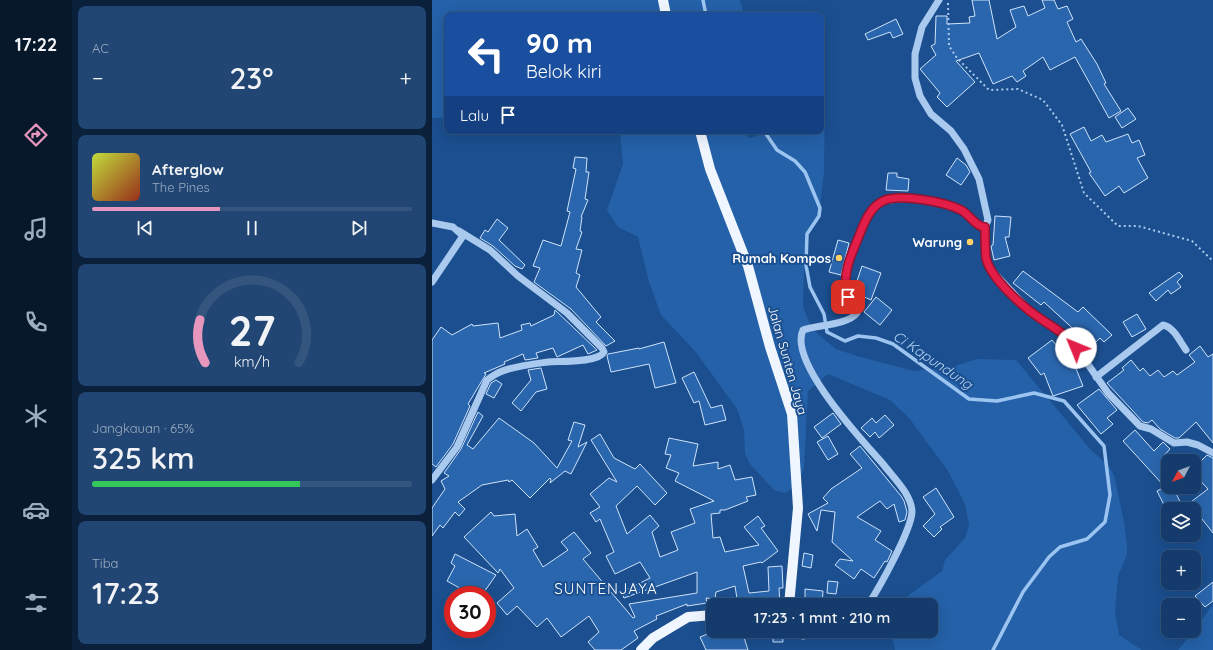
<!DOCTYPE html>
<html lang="id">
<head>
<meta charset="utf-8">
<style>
	:root { --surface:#143b6b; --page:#214673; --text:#f1f3f6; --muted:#9dadc1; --line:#33557e; --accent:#e797bd }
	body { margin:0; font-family:Quicksand,sans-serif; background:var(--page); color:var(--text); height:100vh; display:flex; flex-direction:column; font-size:15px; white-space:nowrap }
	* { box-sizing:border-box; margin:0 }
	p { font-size:13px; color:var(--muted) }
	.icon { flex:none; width:22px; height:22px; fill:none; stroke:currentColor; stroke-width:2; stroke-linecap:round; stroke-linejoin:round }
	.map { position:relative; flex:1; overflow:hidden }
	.sheet { display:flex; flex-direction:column; gap:6px; padding:6px; background:#0b203b; width:360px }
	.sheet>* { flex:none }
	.top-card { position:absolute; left:12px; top:12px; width:380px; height:122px; border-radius:8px; box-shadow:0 4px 16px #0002,0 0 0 1px var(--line); background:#1a4fa0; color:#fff; overflow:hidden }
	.needle { width:26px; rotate:229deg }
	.buttons { position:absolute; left:729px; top:454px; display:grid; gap:8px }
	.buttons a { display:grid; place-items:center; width:40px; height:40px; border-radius:8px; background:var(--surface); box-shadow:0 4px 16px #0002,0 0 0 1px var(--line); font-size:20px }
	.speed { position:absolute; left:12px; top:586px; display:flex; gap:8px; font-size:20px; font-weight:700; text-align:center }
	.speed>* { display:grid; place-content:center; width:52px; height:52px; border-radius:50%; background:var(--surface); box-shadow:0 4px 16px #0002,0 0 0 1px var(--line); line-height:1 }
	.speed .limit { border:6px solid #d22; background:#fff; color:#111 }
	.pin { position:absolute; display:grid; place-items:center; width:34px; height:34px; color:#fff; margin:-17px; border-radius:8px; box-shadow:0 2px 6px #0006 }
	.me { position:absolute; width:44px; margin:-22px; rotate:315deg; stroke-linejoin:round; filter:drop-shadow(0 0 3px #0008) }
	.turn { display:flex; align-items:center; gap:14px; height:84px; padding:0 16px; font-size:18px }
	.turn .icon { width:52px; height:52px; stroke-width:2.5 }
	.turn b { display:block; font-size:28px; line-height:34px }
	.then { display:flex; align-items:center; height:38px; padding:0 16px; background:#0003; gap:8px; font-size:15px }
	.big { font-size:30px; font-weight:600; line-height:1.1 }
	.sheet .card { flex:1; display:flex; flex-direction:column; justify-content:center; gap:6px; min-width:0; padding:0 14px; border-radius:8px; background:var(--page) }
	.sheet .dial { align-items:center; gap:0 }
	.dial svg { height:104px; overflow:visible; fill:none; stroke:var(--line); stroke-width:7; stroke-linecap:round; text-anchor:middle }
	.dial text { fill:var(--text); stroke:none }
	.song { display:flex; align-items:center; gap:12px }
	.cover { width:48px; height:48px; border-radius:6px; background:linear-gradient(135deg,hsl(70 70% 55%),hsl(10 70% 35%)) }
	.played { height:4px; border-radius:2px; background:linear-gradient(90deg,var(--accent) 40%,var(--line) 40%) }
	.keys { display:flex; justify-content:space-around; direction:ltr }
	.heat { display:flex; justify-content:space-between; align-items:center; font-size:22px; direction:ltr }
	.charge { height:6px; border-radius:3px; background:linear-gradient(90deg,#34c759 65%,var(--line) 0) }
	.trip { position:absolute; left:274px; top:598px; width:232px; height:40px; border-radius:8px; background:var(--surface); box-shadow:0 4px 16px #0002,0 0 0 1px var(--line); font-weight:600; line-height:40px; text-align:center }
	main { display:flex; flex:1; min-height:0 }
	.tabs { display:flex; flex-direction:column; width:72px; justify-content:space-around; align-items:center; background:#08182b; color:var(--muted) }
	.tabs .icon { width:28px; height:28px }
	.tabs .current { color:var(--accent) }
	.tabs b { font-size:18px; color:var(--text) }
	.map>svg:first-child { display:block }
</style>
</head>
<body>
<main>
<nav class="tabs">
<b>17:22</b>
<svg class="icon current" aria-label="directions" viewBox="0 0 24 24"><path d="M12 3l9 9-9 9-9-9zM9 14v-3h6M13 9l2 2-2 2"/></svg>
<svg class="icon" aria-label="music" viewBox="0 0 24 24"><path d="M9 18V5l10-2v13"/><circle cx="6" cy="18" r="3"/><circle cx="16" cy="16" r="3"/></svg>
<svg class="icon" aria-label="phone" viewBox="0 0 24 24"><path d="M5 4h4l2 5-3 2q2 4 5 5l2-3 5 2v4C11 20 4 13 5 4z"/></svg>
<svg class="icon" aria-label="climate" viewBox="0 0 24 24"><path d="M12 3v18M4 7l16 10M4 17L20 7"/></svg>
<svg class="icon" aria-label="car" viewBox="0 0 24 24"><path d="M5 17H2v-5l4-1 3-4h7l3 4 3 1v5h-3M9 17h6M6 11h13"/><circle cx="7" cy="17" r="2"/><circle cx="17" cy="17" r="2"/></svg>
<svg class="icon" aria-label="filters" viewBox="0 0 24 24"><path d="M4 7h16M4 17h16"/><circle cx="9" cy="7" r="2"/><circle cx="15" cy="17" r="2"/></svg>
</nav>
<section class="sheet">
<div class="card"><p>AC</p>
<div class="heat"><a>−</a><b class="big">23°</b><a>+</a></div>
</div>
<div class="card">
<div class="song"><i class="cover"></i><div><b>Afterglow</b><p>The Pines</p></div></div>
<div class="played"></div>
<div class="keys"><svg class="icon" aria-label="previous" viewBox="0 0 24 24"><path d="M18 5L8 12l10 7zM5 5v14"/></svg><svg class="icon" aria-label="pause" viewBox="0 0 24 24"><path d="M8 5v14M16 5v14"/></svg><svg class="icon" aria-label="next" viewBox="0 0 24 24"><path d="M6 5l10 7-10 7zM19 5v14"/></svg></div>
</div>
<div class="card dial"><svg viewBox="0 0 100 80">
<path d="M14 69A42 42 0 1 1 86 69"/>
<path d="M14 69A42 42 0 0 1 10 36" stroke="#e797bd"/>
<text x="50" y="56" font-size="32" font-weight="700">27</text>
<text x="50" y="72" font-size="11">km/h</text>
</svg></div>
<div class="card"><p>Jangkauan · 65%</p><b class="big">325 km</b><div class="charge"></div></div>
<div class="card"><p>Tiba</p><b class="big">17:23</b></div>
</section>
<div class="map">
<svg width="781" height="650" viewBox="0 0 781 650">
	<rect width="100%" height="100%" fill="#1b4f8f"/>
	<path fill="#2461a8" d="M0,0H308L312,15H15V117L0,118Z
		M389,88L393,95L392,172L387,216L375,234L372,254L374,265L372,272L371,307L380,329L404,349L425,356L482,371L523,366L545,359L584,360L659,450L676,465L682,475L692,522L695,544V555L686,576L683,611L687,635L710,650H463L459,631H499V605L465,604L510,571L513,560L533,538L537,525L533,504L516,471L477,418L458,400L396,374L376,391L372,468C368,480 364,486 353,493L342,490L318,464L313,454L312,430L305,409L263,351L229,315L217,282L206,237L186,227L175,210L191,164L188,131H306L318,138L328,135L333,131H389Z
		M781,604V650H746L762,631Z"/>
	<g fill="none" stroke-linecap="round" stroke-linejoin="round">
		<path stroke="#9cc4f0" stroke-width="3.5" d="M271,0L274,15
			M332,131L345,150L363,161L373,172L388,208L387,216L375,234L374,265L378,287L392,314L395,332L413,341L426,336L444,338L461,344L537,399L565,401L602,393L632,401L672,446L678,495L673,522L655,539L628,547L617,557L591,592L561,650"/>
	</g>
	<path fill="#2a66ad" stroke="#cfe3fa" d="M540,0H557L565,39L584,27L578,10L592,6L596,16L613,8L610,0H622L626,9L635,6L641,19L635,22L644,42L649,39L665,64L674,83L672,84L689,111L677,118L643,57L618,70L611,57L591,71L594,76L585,82L580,76L561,84L547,53L524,61L543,82L515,107L505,97L508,93L488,69L504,55L499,46L503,44L504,16H515V24L538,23L537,17L543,16Z
		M464,19L471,34L461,38L458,32L436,40L433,34Z
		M696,108L704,119L690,128L683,117Z
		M652,127L659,141L670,135L674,142L696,134L700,143L707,140L713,155L705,158L716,178L692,193L687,186L673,196L657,173L659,172L638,134Z
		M143,157L155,158L154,172H157L153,199L156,200L149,217H150L148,231L150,232L144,249L150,250L144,273L148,275L144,287L169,317L164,322L183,341L174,346L139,309L102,282L108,268L101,266L111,240L129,246L138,212L135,211L144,169L141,168Z
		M525,158L534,165L538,172L529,185L514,175Z
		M456,173H465V177L477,179L476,191L454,190Z
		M563,216L579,217L577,237H573L578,256L562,260L559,246L561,245Z
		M65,219L76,228L67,240L93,265L90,269L83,266L61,246L48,238L53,230L56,232Z
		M406,240L417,243L409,275L397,272Z
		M430,266L449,273L439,300L428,295L432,284L425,281Z
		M591,271L646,312L651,307L680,335L672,342L668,338L658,348L648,338L649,336L612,302L609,305L581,283Z
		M747,272L751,276L745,282L749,287L739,294L736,290L724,301L717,293Z
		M444,297L460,310L448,325L432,312Z
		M123,310L165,350L156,354L151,345L125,357L121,348L104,353L106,358L93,360L91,354L72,362L73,364L52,373L54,374L36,404L38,406L21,444L4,467L0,464V340L9,327L20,335L40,324L41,326L66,323L68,338L90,330L89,325L98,323L99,326L122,315Z
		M705,314L714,329L700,337L691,322Z
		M620,340L636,359L641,356L646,364L643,366L651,386L621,396L612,373L609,375L596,358Z
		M232,342L244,383L223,388L217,364L179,372L175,356L176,354L207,348V349Z
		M768,346L776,357L781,354V443L764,422L747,438H743L728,429L720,420L716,423L711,422L675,383L692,370L690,368L699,360L708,371L711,368L718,376L726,370L732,377L741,371L745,375L763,362L757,355Z
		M109,368L115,389L104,392L89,411L80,403L99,380L96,370Z
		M262,372L279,408L290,405L294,420L273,425L267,401L262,403L250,378Z
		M64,380L70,384L62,398L54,394L59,383Z
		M667,389L685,410L675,418L681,424L669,434L645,405Z
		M46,412L51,416L35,445L41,449L67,418L102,443L125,468L140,441L136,440L142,422L153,425L146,447L155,442L139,474L133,471L118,483L119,480L118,478L98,498L80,480L77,482L76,480L50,485L26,502L33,509L27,516L23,512L11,528L8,525L0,536V508L13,489L9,481L17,476L12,473L29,449Z
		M401,413L409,424L390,438L382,427Z
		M453,415L462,425L447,438L443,432L438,437L429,428L440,418L444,423Z
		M703,430L722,451L731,442L738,449L729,459L736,467V487H741L751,508L776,489L762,474V468L775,455L781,458V533L762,509H734L725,491L733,487L691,441Z
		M168,434L182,458L203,469L208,464L235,493L223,505L205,486L184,506L195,534L218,515L227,526L220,532L228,557L246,550L239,532L263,523L258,509L282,501L243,481L247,473L234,468L239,455L233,454L237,438L266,444L261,466L286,462V469L298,465L303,480L320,477L324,495L314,497L316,501L293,510H288V513L279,514L281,538L288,537L293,552L327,545L312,527L326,516L333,526L329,528L346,551L330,563L329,562L311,566L317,593L337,591L336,567L350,566L351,588H347L348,605H306L303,586L284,592L283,599L274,598L275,603L255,606V604L224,616L225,619L202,631L206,638L189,650H163L156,642L167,632L157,616L129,637L115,618L105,627L85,606L75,615L65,603L82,588L68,569L66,573L32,537L59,512L62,516L83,514L85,536L95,529L106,547L101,550L111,567L136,550L129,542L142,532L159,553L151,559L201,618L203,617L197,604L265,593V572L192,598L190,592L218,578L208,562L183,574L174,556L182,552L168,519L164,522L158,513L168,507L158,494L177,478L185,482L159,440Z
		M396,436L406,454L396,460L385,442Z
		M428,446L469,496L472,501L475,512L473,520L467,522L462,504L455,509L448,501L425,517L449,531L443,540L460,551L455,562L453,561L442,578L429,569L422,579L403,565L408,559L421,561L400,542L403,512L389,510L385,531L376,514L396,503L391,498L399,489L430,468L418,454Z
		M504,488L522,517L508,527L510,529L502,537L491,526L503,514L491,497Z
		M372,553L381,555L379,568L370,566Z
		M23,554L64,575L50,595H29L33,591L15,581L23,566L19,563Z
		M396,581L406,582L404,594L395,593Z
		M781,582V601L773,607L763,596Z
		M373,589L391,591L390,605L373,604Z
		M283,631H287L289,636L302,631H310L316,650H274L268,637Z
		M341,631H350L351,642H341Z"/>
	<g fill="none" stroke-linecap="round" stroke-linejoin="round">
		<path stroke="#a9c9ee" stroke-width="2" stroke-dasharray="2 3" stroke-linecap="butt" d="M516,3L517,46L525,58L557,90L586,89L611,100L630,125L652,193L686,226H706L760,241L781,261"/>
		<path stroke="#a9c9ee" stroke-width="7" d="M507,0L490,27L483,54V78L488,96L499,114L519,131L532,149L547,179L556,220L553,227L554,259L562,273L598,311L639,340L676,393L708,426L719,429L742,443L755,442L766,445L781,453
			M0,223L21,227L31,236L0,282
			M664,377L731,325C742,327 748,342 754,350
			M0,480L25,447L55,380C59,377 63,374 68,372C82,366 101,364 116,362C128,361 166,363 172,352L170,348L135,313L86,276L58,250L27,231
			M436,605C447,588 479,531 480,512C480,495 461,477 451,464C431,441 356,362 371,330C385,325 416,325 425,313C425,304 415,298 414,288C412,273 419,258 424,244C437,209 441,196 481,199C493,200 507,201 517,205C522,207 527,209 531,211C538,216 545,227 553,227
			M361,631L371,636L395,631"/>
		<path stroke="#f0f6ff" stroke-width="10" d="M231,0L234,15
			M268,131L278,169L316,266L338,347L360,414L366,508L357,605
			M209,650L221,638L256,617L281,615"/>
	</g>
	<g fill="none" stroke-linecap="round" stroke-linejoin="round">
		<defs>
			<path id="route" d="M416,297C409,276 419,255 427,236C432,223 438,207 451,201C467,193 513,202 529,210C537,214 544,227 553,227C553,237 553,248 554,258C558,278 592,308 609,319C622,328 636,335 644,348"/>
		</defs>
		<use href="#route" stroke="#92132f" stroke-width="10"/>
		<use href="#route" stroke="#e11d48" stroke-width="7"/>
	</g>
	<g fill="#ffd166" stroke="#1b4f8f" stroke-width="1.5">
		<circle cx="538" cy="242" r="4"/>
		<circle cx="407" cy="258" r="4"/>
	</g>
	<g text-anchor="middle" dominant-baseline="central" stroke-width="4" stroke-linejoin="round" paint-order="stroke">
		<g font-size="13" font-weight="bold" fill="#fff" stroke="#1b4f8f" text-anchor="end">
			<text x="530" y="242">Warung</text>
			<text x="399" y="258">Rumah Kompos</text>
		</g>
		<g font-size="13" fill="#fff" stroke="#1b4f8f">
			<text transform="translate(356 360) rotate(74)">Jalan Sunten Jaya</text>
		</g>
		<g font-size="14" font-style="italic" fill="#b5d3f5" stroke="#1b4f8f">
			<text transform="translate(501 360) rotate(34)">Ci Kapundung</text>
		</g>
		<g font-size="15" letter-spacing="1" fill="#fff" stroke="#1b4f8f">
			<text x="174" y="588">SUNTENJAYA</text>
		</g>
	</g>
</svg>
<div class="buttons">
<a><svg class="needle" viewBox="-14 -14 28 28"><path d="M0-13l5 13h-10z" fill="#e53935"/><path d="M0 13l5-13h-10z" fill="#9dadc1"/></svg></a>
<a><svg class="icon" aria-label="layers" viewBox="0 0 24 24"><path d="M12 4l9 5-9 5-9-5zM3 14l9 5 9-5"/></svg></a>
<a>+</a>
<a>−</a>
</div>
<div class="speed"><div class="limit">30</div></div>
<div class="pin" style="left:416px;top:297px;background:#d93025"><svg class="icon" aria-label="arrive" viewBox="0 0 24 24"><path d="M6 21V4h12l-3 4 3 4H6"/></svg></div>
<svg class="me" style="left:644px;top:348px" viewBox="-20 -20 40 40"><circle r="19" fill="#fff"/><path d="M0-13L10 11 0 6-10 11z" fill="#e11d48"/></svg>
<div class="trip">17:23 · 1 mnt · 210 m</div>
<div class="top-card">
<div class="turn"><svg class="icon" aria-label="left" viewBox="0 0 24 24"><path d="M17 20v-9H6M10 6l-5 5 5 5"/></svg><div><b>90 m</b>Belok kiri</div></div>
<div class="then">Lalu<svg class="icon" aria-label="arrive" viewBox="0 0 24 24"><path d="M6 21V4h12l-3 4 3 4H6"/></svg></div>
</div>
</div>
</main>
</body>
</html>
